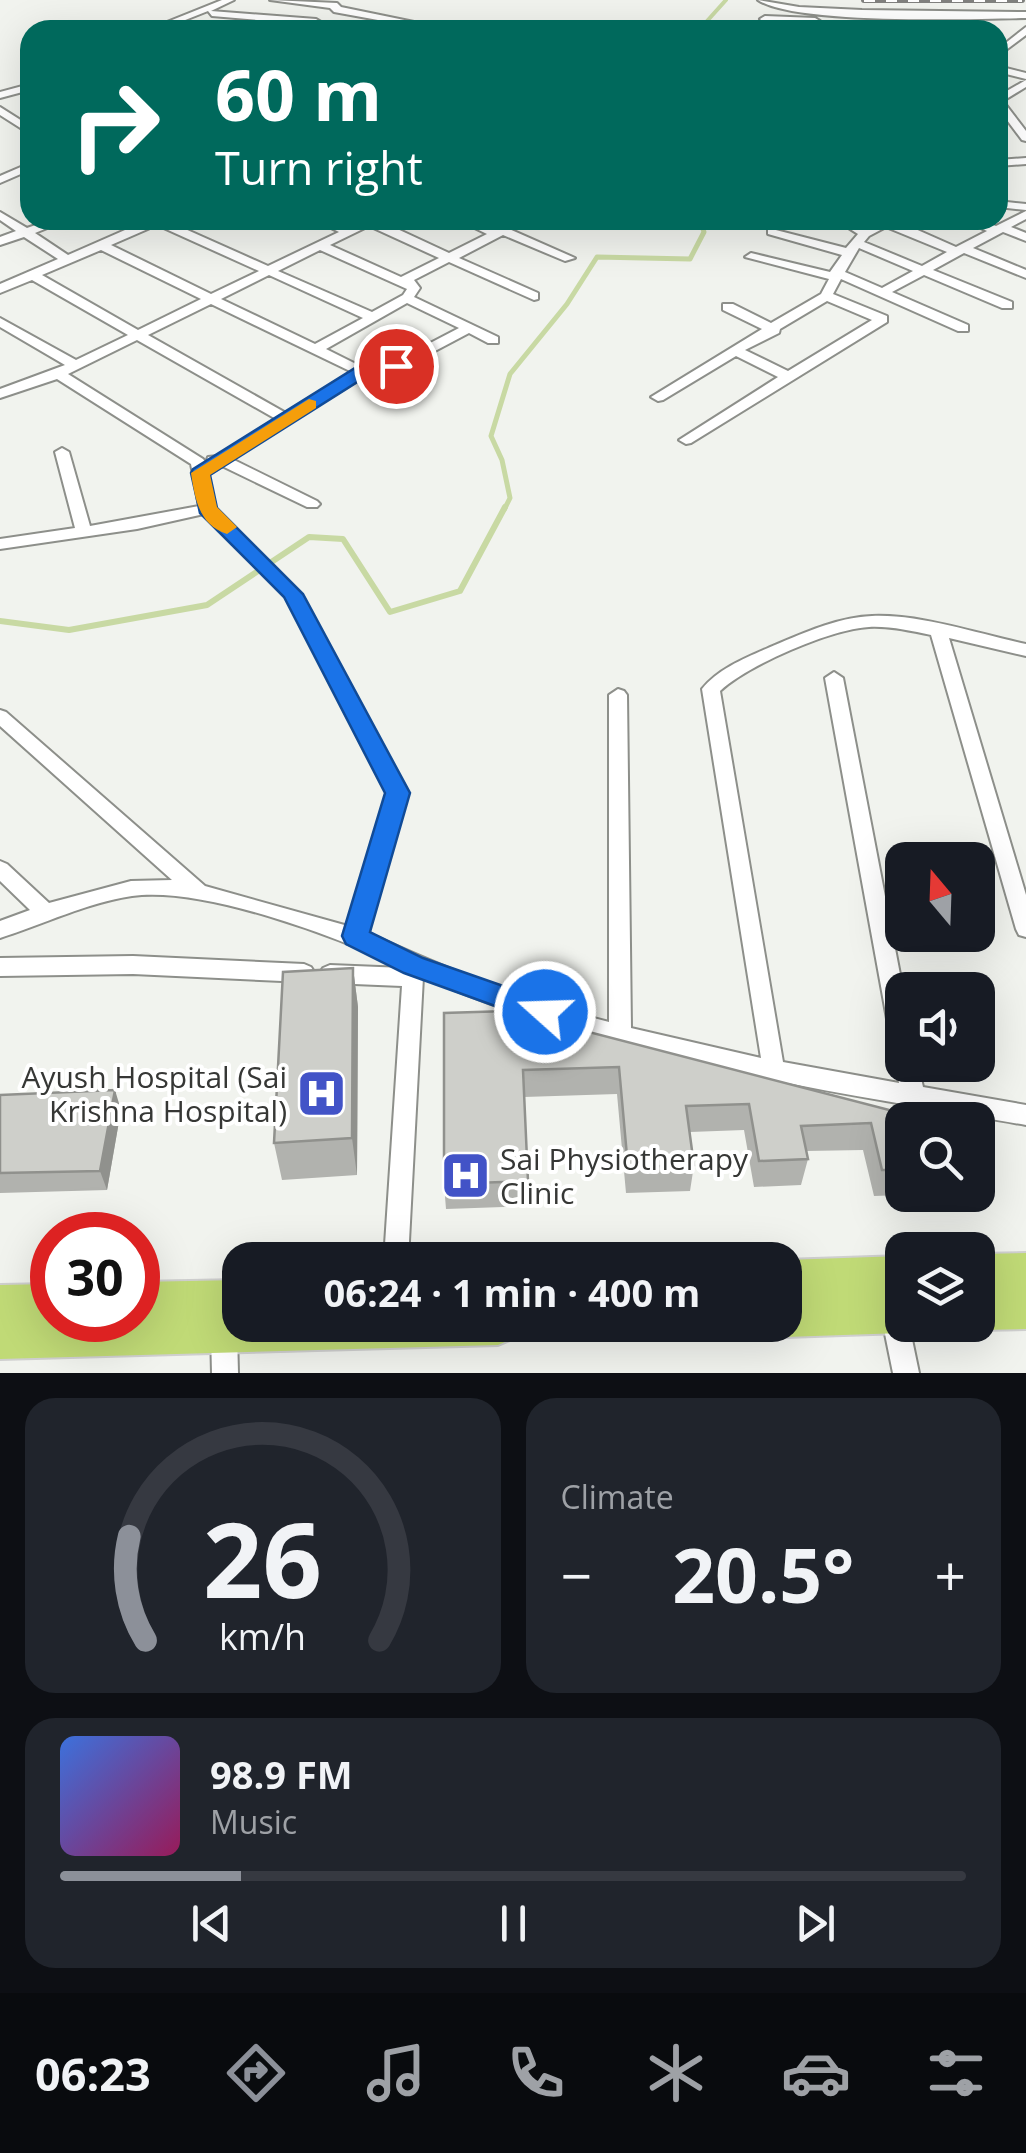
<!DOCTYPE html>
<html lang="en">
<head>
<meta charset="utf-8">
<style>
	:root { --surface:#171b24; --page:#20242c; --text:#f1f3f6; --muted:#9ea1a6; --line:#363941; --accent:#8c9099 }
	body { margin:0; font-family:"Open Sans",sans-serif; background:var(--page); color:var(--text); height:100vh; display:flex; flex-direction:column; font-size:38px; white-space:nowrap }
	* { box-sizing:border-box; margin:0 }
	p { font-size:32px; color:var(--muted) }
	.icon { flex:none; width:55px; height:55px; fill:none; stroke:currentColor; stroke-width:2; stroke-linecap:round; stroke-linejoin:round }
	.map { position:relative; height:1373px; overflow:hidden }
	.details { display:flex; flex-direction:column; gap:25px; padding:25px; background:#0d0f14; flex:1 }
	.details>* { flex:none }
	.guide { position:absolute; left:20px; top:20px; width:988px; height:210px; border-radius:30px; box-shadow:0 10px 40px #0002; background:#00695c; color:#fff; overflow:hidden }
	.needle { width:65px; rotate:341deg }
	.fabs { position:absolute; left:885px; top:842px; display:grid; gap:20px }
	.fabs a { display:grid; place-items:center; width:110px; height:110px; border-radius:20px; background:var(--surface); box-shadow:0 10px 40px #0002; font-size:50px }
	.speed { position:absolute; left:30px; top:1212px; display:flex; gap:20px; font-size:50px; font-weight:700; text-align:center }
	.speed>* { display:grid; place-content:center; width:130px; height:130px; border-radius:50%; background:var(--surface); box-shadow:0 10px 40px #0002; line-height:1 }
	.speed .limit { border:15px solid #d22; background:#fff; color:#111 }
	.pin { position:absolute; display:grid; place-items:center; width:85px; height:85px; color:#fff; margin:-42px; border:5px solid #fff; border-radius:50%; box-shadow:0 2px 10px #0007 }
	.me { position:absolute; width:110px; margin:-55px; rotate:290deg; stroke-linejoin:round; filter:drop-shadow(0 0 8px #0008) }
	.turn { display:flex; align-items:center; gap:35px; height:210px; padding:0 30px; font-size:45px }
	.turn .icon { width:130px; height:130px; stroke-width:2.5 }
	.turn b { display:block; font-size:70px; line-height:85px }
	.big { font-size:75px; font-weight:700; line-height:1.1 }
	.details .card { flex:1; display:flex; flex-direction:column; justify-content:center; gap:15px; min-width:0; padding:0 35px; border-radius:30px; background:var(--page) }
	.details .dial { align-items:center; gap:0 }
	.dial svg { height:260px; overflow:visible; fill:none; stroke:var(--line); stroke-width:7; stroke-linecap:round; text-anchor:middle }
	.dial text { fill:var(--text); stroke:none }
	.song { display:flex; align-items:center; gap:30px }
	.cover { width:120px; height:120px; border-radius:15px; background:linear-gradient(135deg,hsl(220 70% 55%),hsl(330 70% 35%)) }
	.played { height:10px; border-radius:5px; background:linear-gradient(90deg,var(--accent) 20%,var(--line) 20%) }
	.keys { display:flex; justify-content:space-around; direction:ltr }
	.heat { display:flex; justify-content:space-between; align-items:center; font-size:55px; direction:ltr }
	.details .tiles { flex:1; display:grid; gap:25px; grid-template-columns:1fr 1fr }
	.card:last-child { grid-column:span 2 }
	.trip { position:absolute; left:222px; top:1242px; width:580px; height:100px; border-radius:30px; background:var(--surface); box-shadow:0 10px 40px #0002; font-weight:700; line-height:100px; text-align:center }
	.menu { display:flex; height:160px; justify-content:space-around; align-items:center; background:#090b0e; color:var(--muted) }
	.menu .icon { width:70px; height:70px }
	.menu .on { color:var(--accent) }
	.menu b { font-size:45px; color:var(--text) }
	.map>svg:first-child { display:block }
</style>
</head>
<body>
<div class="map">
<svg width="1026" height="1373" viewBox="0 0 1026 1373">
	<rect width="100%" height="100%" fill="#f1f3ee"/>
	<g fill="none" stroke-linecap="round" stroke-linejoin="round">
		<path stroke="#c8d9a3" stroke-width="4" d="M699,30L726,0"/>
		<path stroke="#c8d9a3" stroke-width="5" d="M504,510L510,498L502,460L491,436L510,374L567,304L597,257L690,259L704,232L700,220"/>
		<path stroke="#c8d9a3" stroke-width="6" d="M0,621L69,630L207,605L309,537L343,539L390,612L460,591L505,507"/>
		<defs>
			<path id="minor" d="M222,0H234L211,11L316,19L321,22L316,25L212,16L208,11L160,30H147Z
				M270,0L337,3L341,7L453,30H433L334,12L330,8Z
				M758,0L799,7L862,10L1026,12V18C973,19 796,25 758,0Z
				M765,16L815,18L820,21L815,24L762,21L760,19Z
				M1026,27V35L998,56V49Z
				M998,66L1026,73V79L998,72Z
				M1026,80V87L1003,101L1026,131V141L1022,140L998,108V96Z
				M30,84V90L0,98V92Z
				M0,107L30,126V134L0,115Z
				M1026,158V164L998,166V160Z
				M30,163V170L0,183V176Z
				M998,201L1026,204V210L998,207Z
				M1026,211V219L1011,227L1026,233V241L1003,232L973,248L1026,270V278L964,253L933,270L1012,302V308H1002L924,275L892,292L968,325V331H958L841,279L833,294L887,316V322L691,443L686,444L679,440L778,377L736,356L663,400L658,401L651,397L762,329L723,310V304H733L771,323L821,294L829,279L745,257L751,253L830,272L842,255L768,234V228L846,248L858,234L836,220H851L865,228L880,220H895L956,247L987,231L963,220H980L996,226ZM886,227L947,252L922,266L864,242L869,236ZM859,248L913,271L882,288L845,272ZM827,301L872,320L788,371L745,350L779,333L780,329Z
				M0,212L27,228L50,220H67L35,233L68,255L125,230L110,220H124L135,226L149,220H165L268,266L339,232L315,220H331L348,227L363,220H378L449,253L487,234L458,220C476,220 490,228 507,228L575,258L565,261L503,235L459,258L538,293V299L534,300L449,262L414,280L420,288L414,297L498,337V343H488L469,333L401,369L366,375L232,459L317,501L320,504L317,507H307L222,466L208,475L214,508L301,594L407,793L366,932C445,968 525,1001 609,1022V695L618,689L624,691L627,695L631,1028L761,1058L702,689C718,669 745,658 768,648C799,635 837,617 872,616C921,614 978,634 1026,644V656L949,638L1026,895V937L1019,935L1016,929L931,635C911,631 890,626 869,627C831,629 748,665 720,691L783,1062L899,1083L896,1065L902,1057V1065H918L923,1087L1026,1105V1125C822,1090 614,1060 423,977L408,1260H384L402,986L330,983L323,980L319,974L323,968L330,965L404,968C338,937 203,886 132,896C86,903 44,924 0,938V921L30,910L0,881V861L7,864L49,903L131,881L172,880L0,726V710L6,712L205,886L348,926L389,793L286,597L204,514L137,529L0,549V539L75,528L55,452L62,448L69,452L90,526L199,506L191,464L57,379L0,398V389L65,365L0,327V318L76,360L128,335L32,280L0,293V284L58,259L24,237L0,245V237L16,231L0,220ZM157,225L259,271L211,294L111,245ZM369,226L439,258L401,277L330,245ZM101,250L201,299L138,330L42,275ZM320,250L407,289L403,295L372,312L278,271ZM269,275L363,318L315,344L221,299ZM407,303L459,328L392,363L364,368L326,349ZM211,304L352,372L286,413L148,335ZM137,340L276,419L218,456L208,457L206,463L203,459L68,374Z
				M834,672L843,678L903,990L902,1050L894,1048L891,1041L825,678Z
				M133,956L304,964L311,967L315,973L311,979L304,982L133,974L0,976V958Z
				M894,1302L902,1305V1325H909L919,1373H893L881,1314L885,1305Z
				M224,1320L233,1324L237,1333L238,1373H212L211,1333L215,1324Z"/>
			<path id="trunk" d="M1026,1253V1329L978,1330L964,1325H978V1254Z
				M902,1256V1325L916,1327L902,1333L785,1337L771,1331L768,1325H785V1260Z
				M240,1280V1325H518L512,1339L498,1345L0,1359V1285L52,1284V1320H138V1282Z"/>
		</defs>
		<use href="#minor" stroke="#8d8f8a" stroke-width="4"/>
		<use href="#trunk" stroke="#cfcfcf" stroke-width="4"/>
		<use href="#minor" fill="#fff" fill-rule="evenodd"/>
		<use href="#trunk" fill="#c0da76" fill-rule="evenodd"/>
		<defs>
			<path id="rail" d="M864,0H1022"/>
		</defs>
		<use href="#rail" stroke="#80817e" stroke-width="6"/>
		<use href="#rail" stroke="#fff" stroke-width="4" stroke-dasharray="11" stroke-linecap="butt"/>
	</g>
	<path fill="#b1b2ae" d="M353,968L358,1007L357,1175L282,1180L274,1143Z
		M508,1011L902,1133V1195L874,1196L863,1150L806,1151L808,1159L801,1185L754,1187L744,1130L690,1132L694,1165L690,1191L626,1193L617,1094L524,1097L528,1206L446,1209L444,1184Z
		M0,1095L121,1110L107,1190L0,1193Z"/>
	<path fill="#90918d" d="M353,968L358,1007L357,1175L352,1138Z
		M115,1090L121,1110L107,1190L100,1171Z"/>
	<path fill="#cecfca" stroke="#90918d" stroke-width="2.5" d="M353,968L352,1138L274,1143L283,972Z
		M508,1011L897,1112L902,1133V1170H882L871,1123L801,1126L808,1159L759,1161L749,1104L686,1106L694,1165L628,1167L619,1067L523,1070L528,1181L444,1184V1013Z
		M115,1090L100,1171L0,1173V1095Z"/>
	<path fill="#1a73e8" stroke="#114b97" stroke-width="2.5" d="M396,361L402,362V370L367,376L210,475L217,508L303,594L410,793L370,932L423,958L555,1004L559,1012L555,1021L545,1024L404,973L346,944L342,936L385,793L284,597L200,513L191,473L193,469L355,368Z"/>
	<path fill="#f59e0b" d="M309,399L316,401V408L210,475L217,507L237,527L227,534C199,525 195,499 191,473Z"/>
	<defs>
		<symbol id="hospital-square" viewBox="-11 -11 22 22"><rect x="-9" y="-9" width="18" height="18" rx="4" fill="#4253c7" stroke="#fff"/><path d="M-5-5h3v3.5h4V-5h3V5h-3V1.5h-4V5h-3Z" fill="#fff"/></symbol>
	</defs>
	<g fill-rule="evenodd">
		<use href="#hospital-square" x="294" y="1066" width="55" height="55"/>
		<use href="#hospital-square" x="438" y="1148" width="55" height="55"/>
	</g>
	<g text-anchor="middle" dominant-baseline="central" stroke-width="8" stroke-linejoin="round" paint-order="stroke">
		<g font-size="30" fill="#363735" stroke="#fff" text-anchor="end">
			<text x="287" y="1076">Ayush Hospital (Sai<tspan x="287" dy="34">Krishna Hospital)</tspan></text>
			<text x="500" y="1158" text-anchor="start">Sai Physiotherapy<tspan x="500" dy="34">Clinic</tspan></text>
		</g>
	</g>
</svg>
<div class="fabs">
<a><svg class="needle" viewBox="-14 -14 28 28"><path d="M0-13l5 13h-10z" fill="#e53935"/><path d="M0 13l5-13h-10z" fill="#9ea1a6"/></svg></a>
<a><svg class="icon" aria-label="sound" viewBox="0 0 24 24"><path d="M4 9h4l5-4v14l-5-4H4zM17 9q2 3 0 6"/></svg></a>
<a><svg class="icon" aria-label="search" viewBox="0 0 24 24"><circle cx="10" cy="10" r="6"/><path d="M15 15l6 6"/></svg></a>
<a><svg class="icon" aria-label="layers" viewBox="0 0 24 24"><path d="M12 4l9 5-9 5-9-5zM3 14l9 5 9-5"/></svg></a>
</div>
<div class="speed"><div class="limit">30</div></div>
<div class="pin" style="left:396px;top:366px;background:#d93025"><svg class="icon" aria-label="arrive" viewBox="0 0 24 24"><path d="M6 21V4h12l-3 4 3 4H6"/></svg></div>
<svg class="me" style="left:545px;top:1012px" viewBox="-20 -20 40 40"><circle r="17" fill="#1a73e8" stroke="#fff" stroke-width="3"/><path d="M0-11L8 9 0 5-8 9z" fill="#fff"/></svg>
<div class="trip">06:24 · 1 min · 400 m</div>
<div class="guide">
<div class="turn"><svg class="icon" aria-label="right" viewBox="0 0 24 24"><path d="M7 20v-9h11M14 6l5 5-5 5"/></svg><div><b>60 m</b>Turn right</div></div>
</div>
</div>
<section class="details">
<div class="tiles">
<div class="card dial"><svg viewBox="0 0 100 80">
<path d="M14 69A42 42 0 1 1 86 69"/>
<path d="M14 69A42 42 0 0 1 9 37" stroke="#8c9099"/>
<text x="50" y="56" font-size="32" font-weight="700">26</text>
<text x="50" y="72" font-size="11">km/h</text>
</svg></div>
<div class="card"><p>Climate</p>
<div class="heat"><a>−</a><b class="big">20.5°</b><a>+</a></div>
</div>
<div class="card">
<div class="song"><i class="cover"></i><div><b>98.9 FM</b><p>Music</p></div></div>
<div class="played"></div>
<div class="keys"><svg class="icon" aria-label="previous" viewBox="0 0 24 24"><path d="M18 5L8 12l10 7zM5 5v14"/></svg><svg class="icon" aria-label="pause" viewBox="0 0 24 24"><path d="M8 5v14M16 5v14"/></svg><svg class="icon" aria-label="next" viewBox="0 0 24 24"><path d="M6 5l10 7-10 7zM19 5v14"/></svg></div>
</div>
</div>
</section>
<nav class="menu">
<b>06:23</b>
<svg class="icon on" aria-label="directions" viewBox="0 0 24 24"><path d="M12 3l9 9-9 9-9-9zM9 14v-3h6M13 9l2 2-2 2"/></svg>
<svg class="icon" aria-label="music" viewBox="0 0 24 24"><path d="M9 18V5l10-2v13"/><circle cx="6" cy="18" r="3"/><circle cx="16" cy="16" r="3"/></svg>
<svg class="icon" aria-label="phone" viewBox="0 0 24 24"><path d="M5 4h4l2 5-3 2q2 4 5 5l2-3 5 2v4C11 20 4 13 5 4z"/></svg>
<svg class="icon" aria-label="climate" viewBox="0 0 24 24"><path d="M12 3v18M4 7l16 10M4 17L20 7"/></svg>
<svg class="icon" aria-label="car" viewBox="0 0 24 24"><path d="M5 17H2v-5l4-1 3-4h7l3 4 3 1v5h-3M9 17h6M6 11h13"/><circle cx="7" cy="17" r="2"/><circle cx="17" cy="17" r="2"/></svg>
<svg class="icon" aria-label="filters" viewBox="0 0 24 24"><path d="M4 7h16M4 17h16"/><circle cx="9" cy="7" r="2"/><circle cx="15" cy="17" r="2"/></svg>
</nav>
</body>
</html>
